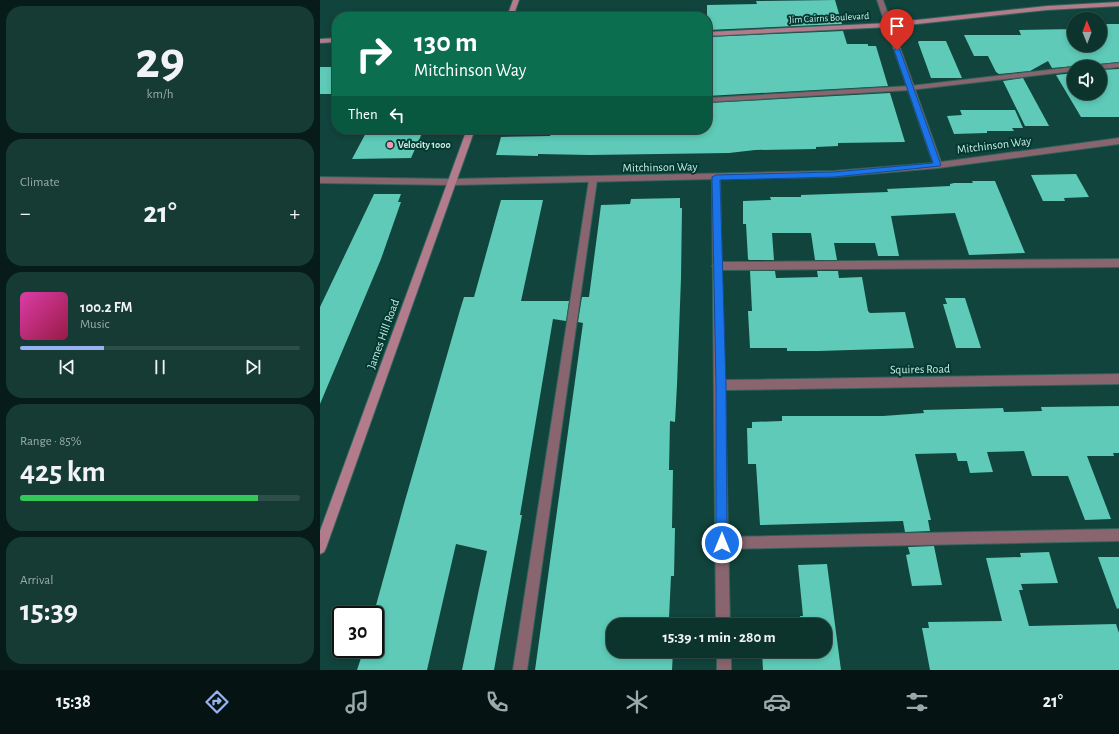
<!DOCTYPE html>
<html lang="en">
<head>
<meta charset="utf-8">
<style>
	:root { --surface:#0d332d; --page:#163b35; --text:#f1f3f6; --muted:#9aaaaa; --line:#2d4e49; --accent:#95b2f1 }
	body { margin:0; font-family:"Alegreya Sans",sans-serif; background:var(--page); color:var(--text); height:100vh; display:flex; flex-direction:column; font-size:15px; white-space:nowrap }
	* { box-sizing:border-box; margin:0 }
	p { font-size:13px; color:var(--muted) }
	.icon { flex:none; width:22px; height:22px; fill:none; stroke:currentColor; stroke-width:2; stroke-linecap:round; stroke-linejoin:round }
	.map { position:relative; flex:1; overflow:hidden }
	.drawer { display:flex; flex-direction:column; gap:6px; padding:6px; background:#071c19; width:320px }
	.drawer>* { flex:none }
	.guide { position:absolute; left:12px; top:12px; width:380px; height:122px; border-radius:16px; box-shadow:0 2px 6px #0003,0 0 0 1px var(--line); background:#0b6e4f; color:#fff; overflow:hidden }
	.needle { width:26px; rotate:359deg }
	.controls { position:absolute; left:747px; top:12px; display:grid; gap:8px }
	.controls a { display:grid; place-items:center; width:40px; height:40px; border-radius:50%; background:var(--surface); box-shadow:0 2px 6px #0003,0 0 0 1px var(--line); font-size:20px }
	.speed { position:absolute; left:12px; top:606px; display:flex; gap:8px; font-size:20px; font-weight:700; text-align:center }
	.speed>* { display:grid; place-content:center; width:52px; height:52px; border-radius:50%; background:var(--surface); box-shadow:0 2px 6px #0003,0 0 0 1px var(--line); line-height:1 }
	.speed .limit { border:2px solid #111; border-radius:6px; background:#fff; color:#111 }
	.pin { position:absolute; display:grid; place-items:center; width:34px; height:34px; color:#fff; margin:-41px -17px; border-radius:50% 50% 50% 0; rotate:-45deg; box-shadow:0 0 4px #0007 }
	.pin .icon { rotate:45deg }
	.me { position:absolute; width:44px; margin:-22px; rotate:0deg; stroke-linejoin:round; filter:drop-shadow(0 0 3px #0008) }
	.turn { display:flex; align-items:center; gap:14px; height:84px; padding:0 16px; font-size:18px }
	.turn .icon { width:52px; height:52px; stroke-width:2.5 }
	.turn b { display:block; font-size:28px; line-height:34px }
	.then { display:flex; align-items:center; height:38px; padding:0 16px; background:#0003; gap:8px; font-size:15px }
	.big { font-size:30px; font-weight:600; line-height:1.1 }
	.drawer .card { flex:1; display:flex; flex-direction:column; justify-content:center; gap:6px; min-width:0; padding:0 14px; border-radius:16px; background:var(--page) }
	.drawer .dial { align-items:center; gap:0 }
	.dial b { font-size:52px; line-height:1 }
	.song { display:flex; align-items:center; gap:12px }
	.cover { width:48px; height:48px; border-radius:6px; background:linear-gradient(135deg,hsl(320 70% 55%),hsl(340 70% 35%)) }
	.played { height:4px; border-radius:2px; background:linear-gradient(90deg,var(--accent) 30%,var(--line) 30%) }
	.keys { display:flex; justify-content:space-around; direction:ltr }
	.heat { display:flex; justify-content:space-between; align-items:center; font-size:22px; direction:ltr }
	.charge { height:6px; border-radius:3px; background:linear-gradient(90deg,#34c759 85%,var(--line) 0) }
	.trip { position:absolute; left:286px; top:618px; width:226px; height:40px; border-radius:16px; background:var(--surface); box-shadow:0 2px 6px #0003,0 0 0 1px var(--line); font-weight:600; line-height:40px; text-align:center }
	.tabs { display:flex; height:64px; justify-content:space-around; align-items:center; background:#051412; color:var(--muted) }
	.tabs .icon { width:28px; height:28px }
	.tabs .on { color:var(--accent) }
	.tabs b { font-size:18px; color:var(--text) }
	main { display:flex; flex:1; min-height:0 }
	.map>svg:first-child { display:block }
</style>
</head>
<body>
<main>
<section class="drawer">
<div class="card dial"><b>29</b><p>km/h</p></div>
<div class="card"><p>Climate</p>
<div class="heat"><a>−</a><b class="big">21°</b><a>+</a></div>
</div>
<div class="card">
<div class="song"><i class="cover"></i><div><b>100.2 FM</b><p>Music</p></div></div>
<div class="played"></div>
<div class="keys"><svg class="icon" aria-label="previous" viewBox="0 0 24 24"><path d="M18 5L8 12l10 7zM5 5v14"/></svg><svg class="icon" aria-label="pause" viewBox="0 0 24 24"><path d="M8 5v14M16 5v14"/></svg><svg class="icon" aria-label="next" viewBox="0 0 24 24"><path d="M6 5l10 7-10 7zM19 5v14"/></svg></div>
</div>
<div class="card"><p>Range · 85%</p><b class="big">425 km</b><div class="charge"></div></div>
<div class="card"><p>Arrival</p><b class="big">15:39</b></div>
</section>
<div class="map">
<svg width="799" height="670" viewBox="0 0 799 670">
	<rect width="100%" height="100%" fill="#11443c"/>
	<path fill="#5ecab7" d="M515,0L522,24L387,30V5L437,4L436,1Z
		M780,24H799V62L779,64L775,67H756L754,66L732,68L728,61L710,71L679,74L676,72L668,56H654L644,35H701L699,30L754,29L751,25H754V45H780Z
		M523,31L527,44H548V46H556L568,86L387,96V37Z
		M599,41H626L642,78H611L598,42Z
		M0,67H17V94H0Z
		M799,69V117H761L736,75L754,73V93H780V70Z
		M703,78L728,124L729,126H705L683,81Z
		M570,93L585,142L518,143V146L496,147V149L435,150L409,153L270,155L218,154V156L176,155L181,137L230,136L233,131L266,130L265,135H327V130L387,129V103Z
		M640,110H695L703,128H692L694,131H667V133L634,134L627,116L642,115Z
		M48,129H104L91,158L32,159Z
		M756,174L769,197L744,198L745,201H723L711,175Z
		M652,181H675L705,253L649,255L635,213L571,216L579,256H558L555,243H514L517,260H495L491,233H452L454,260H429L428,259L426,224H423V201L451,200L450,197H481V195L568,192L567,189L630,186V184L634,183H653Z
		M54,194H81L78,202H81L61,259L0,404V307Z
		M360,198V208H362L361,278L357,385L355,422L350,421L349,470H353L352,528H355L354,576H351L349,618H354V625H293V651H353L352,670H215L263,323L258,322L262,297H269L281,205L310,204L311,199Z
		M181,200H223L201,301H249L246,321L233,319L200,515H202L174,670H142L167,551L136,544L107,670H37L44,649H55V609L84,504L140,310L144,297H154Z
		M430,271H455L456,278L498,277L497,271H518L519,278L542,277L548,311L550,313L585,312L594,348L499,351H467V348H430L428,311H432Z
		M625,298H645L661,348H636L623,304H627Z
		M799,406V453H793L794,456H767L791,519L765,520L748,476H712L704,451L667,452L673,472L650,473L647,461H638L636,453L595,454L611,520H608L610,531L585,532L583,521L440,525L436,464H428L427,428H432V422L462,421V416H563L604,413L603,410L683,408L684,412L722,411L721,407Z
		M614,546L622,585L592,586L586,555L590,554L588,547Z
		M729,552L738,583L701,584L703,590H699L709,626L796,624L799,633V670H610L602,628H609L608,622L682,621L666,558L701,557L700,553Z
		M778,557H799V608L797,609Z
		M507,564L521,670H443L442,651H505V625H440V622L481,621L480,616H483L478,565Z"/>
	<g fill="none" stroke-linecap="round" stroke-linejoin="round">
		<defs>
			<path id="lane" d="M799,63V67L780,69V67H776L779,65Z
				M754,67V71L590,90L387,102V98L590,86Z
				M273,177L277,180L207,670H193L269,180Z
				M799,259V267L397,270L392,266L397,262Z
				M799,529V541L402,549L398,547L396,543L398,539L402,537Z"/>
			<path id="street" d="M557,0H563L621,162L799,138V144L618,168L514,177L400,179L404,380L799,374V384L405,390L410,625H396L392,179L132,185L0,183V177L132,179L514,171L613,163Z
				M397,651H411V670H397Z"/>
			<path id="secondary" d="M193,0H199L193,17H187Z
				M799,2V6L727,10L569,27L387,36V32L569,23L727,6Z
				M17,38V42L0,43V39Z
				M147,129H155L6,548L4,552L0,554V531Z"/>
		</defs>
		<use href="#lane" stroke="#32625a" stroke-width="2"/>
		<use href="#street" stroke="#32625a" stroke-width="2"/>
		<use href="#secondary" stroke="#32625a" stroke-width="2"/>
		<use href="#lane" fill="#88656f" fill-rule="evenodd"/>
		<use href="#street" fill="#88656f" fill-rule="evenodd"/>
		<use href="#secondary" fill="#b27c8c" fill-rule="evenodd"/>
	</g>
	<path fill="#1a73e8" stroke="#114b97" d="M577,48L580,50L621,165L620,166L514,177L400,180L406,385L407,543L405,547L402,548L398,547L396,543V385L392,177L396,175L514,172L613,163L574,50Z"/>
	<circle fill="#f09ab4" stroke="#023a32" stroke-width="1.5" cx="70" cy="145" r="4"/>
	<g text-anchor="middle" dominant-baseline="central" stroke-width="4" stroke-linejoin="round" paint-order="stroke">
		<g font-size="10" fill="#cbebe3" stroke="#023a32">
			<text transform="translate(509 18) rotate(-3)">Jim Cairns Boulevard</text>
		</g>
		<g font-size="10" font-weight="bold" fill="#cbebe3" stroke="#023a32" text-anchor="start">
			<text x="78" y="145">Velocity 1000</text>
		</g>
		<g font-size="12" fill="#cbebe3" stroke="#023a32">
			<text transform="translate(674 145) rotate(-7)">Mitchinson Way</text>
			<text transform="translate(340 167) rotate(-1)">Mitchinson Way</text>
			<text transform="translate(63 334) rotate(-70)">James Hill Road</text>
			<text transform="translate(600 369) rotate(-1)">Squires Road</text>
		</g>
	</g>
</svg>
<div class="controls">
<a><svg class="needle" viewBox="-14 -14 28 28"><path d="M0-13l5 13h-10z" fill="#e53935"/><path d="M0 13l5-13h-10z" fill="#9aaaaa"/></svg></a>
<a><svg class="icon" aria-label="sound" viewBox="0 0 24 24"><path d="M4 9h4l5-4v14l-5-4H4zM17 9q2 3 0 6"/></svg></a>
</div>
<div class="speed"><div class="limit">30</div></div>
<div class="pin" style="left:577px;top:50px;background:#d93025"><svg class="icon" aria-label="arrive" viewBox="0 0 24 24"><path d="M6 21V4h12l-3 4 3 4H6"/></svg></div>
<svg class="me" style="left:402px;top:543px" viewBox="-20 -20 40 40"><circle r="17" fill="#1a73e8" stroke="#fff" stroke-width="3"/><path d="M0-11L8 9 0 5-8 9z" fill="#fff"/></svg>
<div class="trip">15:39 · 1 min · 280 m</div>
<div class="guide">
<div class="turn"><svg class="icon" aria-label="right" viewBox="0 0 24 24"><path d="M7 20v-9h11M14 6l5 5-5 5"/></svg><div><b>130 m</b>Mitchinson Way</div></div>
<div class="then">Then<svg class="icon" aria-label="left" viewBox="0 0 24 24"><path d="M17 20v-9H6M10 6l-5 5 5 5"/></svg></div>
</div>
</div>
</main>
<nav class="tabs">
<b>15:38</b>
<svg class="icon on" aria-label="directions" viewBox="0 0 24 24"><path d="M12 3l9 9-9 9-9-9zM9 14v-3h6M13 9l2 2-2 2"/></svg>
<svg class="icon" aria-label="music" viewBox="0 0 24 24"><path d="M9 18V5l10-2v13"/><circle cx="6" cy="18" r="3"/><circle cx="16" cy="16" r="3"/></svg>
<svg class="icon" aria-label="phone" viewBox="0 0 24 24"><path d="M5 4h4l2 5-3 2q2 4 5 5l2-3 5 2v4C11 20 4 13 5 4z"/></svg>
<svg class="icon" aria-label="climate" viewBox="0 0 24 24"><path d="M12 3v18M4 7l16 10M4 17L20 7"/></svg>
<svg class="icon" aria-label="car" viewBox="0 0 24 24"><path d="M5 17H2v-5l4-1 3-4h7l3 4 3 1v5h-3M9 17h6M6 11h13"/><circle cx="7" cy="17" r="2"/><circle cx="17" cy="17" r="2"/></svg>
<svg class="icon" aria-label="filters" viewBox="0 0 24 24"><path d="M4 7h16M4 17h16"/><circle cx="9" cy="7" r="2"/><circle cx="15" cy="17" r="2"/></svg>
<b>21°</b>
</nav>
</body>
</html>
